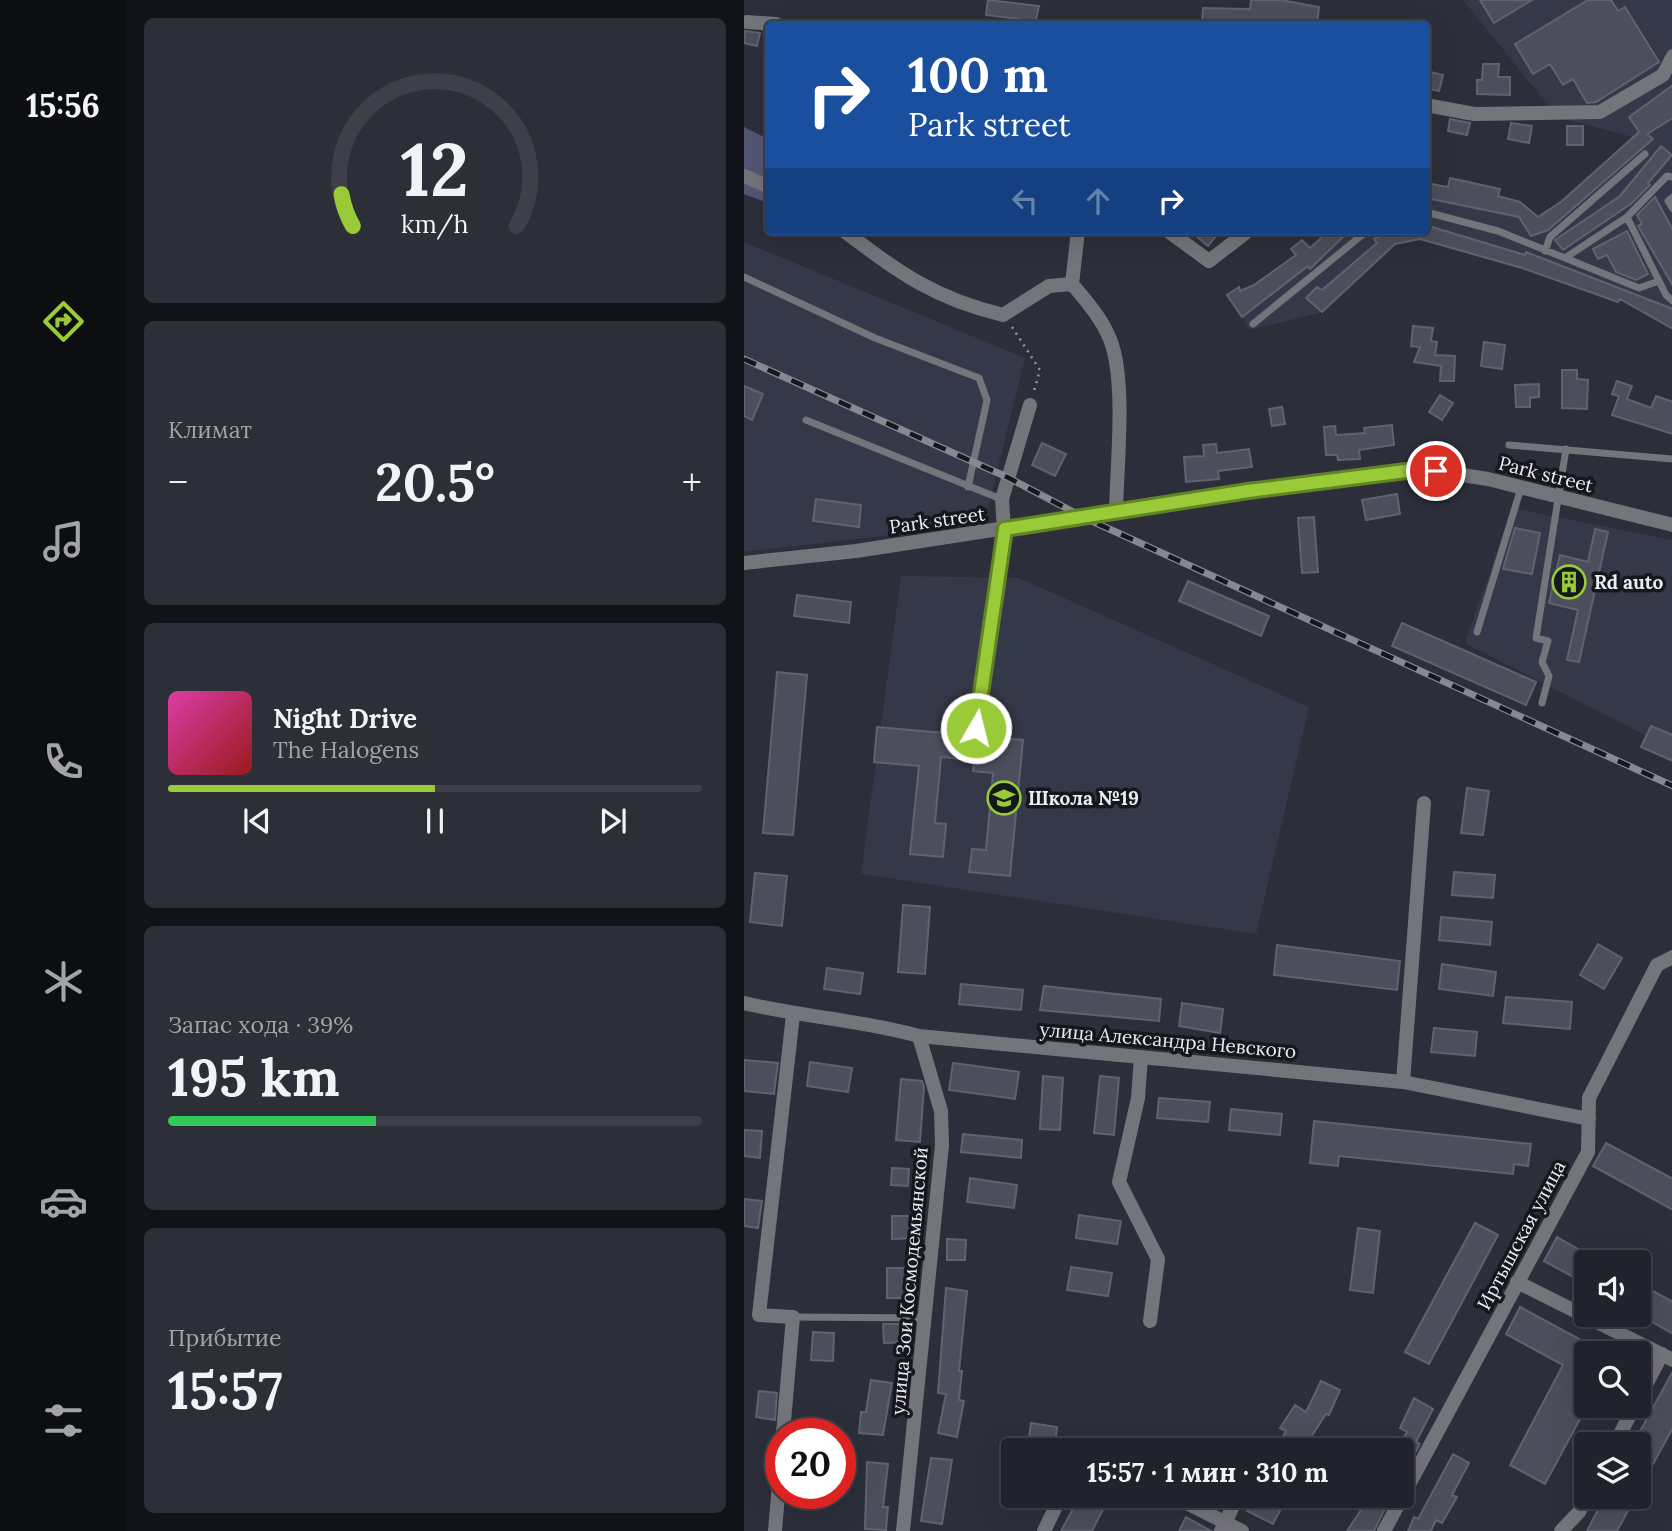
<!DOCTYPE html>
<html lang="ru">
<head>
<meta charset="utf-8">
<style>
	:root { --surface:#21222c; --page:#2d2f38; --text:#f1f3f6; --muted:#a2a4a9; --line:#3e3f48; --accent:#98cb37 }
	body { margin:0; font-family:Lora,serif; background:var(--page); color:var(--text); height:100vh; display:flex; flex-direction:column; font-size:26px; white-space:nowrap }
	* { box-sizing:border-box; margin:0 }
	p { font-size:23px; color:var(--muted) }
	.icon { flex:none; width:38px; height:38px; fill:none; stroke:currentColor; stroke-width:2; stroke-linecap:round; stroke-linejoin:round }
	.map { position:relative; flex:1; overflow:hidden }
	.sheet { display:flex; flex-direction:column; gap:18px; padding:18px; background:#121318; width:618px }
	.sheet>* { flex:none }
	.top-card { position:absolute; left:21px; top:21px; width:665px; height:214px; border-radius:7px; box-shadow:0 7px 28px #0002,0 0 0 2px var(--line); background:#1a4fa0; color:#fff; overflow:hidden }
	.controls { position:absolute; left:830px; top:1250px; display:grid; gap:14px }
	.controls a { display:grid; place-items:center; width:77px; height:77px; border-radius:7px; background:var(--surface); box-shadow:0 7px 28px #0002,0 0 0 2px var(--line); font-size:35px }
	.speed { position:absolute; left:21px; top:1418px; display:flex; gap:14px; font-size:35px; font-weight:700; text-align:center }
	.speed>* { display:grid; place-content:center; width:91px; height:91px; border-radius:50%; background:var(--surface); box-shadow:0 7px 28px #0002,0 0 0 2px var(--line); line-height:1 }
	.speed .limit { border:10px solid #d22; background:#fff; color:#111 }
	.pin { position:absolute; display:grid; place-items:center; width:60px; height:60px; color:#fff; margin:-30px; border:4px solid #fff; border-radius:50%; box-shadow:0 2px 7px #0007 }
	.me { position:absolute; width:77px; margin:-38px; rotate:8deg; stroke-linejoin:round; filter:drop-shadow(0 0 5px #0008) }
	.turn { display:flex; align-items:center; gap:24px; height:147px; padding:0 28px; font-size:32px }
	.turn .icon { width:91px; height:91px; stroke-width:2.5 }
	.turn b { display:block; font-size:49px; line-height:60px }
	.lanes { display:flex; align-items:center; height:66px; padding:0 28px; background:#0003; justify-content:center; gap:35px; direction:ltr }
	.lanes .off { opacity:.35 }
	.big { font-size:52px; font-weight:700; line-height:1.1 }
	.sheet .tile { flex:1; display:flex; flex-direction:column; justify-content:center; gap:10px; min-width:0; padding:0 24px; border-radius:10px; background:var(--page) }
	.sheet .dial { align-items:center; gap:0 }
	.dial svg { height:182px; overflow:visible; fill:none; stroke:var(--line); stroke-width:7; stroke-linecap:round; text-anchor:middle }
	.dial text { fill:var(--text); stroke:none }
	.song { display:flex; align-items:center; gap:21px }
	.cover { width:84px; height:84px; border-radius:10px; background:linear-gradient(135deg,hsl(320 70% 55%),hsl(0 70% 35%)) }
	.played { height:7px; border-radius:4px; background:linear-gradient(90deg,var(--accent) 50%,var(--line) 50%) }
	.keys { display:flex; justify-content:space-around; direction:ltr }
	.heat { display:flex; justify-content:space-between; align-items:center; font-size:38px; direction:ltr }
	.charge { height:10px; border-radius:5px; background:linear-gradient(90deg,#34c759 39%,var(--line) 0) }
	.trip { position:absolute; left:257px; top:1438px; width:413px; height:70px; border-radius:7px; background:var(--surface); box-shadow:0 7px 28px #0002,0 0 0 2px var(--line); font-weight:700; line-height:70px; text-align:center }
	main { display:flex; flex:1; min-height:0 }
	.dock { display:flex; flex-direction:column; width:126px; justify-content:space-around; align-items:center; background:#0d0e12; color:var(--muted) }
	.dock .icon { width:49px; height:49px }
	.dock .active { color:var(--accent) }
	.dock b { font-size:32px; color:var(--text) }
	.map>svg:first-child { display:block }
</style>
</head>
<body>
<main>
<nav class="dock">
<b>15:56</b>
<svg class="icon active" aria-label="directions" viewBox="0 0 24 24"><path d="M12 3l9 9-9 9-9-9zM9 14v-3h6M13 9l2 2-2 2"/></svg>
<svg class="icon" aria-label="music" viewBox="0 0 24 24"><path d="M9 18V5l10-2v13"/><circle cx="6" cy="18" r="3"/><circle cx="16" cy="16" r="3"/></svg>
<svg class="icon" aria-label="phone" viewBox="0 0 24 24"><path d="M5 4h4l2 5-3 2q2 4 5 5l2-3 5 2v4C11 20 4 13 5 4z"/></svg>
<svg class="icon" aria-label="climate" viewBox="0 0 24 24"><path d="M12 3v18M4 7l16 10M4 17L20 7"/></svg>
<svg class="icon" aria-label="car" viewBox="0 0 24 24"><path d="M5 17H2v-5l4-1 3-4h7l3 4 3 1v5h-3M9 17h6M6 11h13"/><circle cx="7" cy="17" r="2"/><circle cx="17" cy="17" r="2"/></svg>
<svg class="icon" aria-label="filters" viewBox="0 0 24 24"><path d="M4 7h16M4 17h16"/><circle cx="9" cy="7" r="2"/><circle cx="15" cy="17" r="2"/></svg>
</nav>
<section class="sheet">
<div class="tile dial"><svg viewBox="0 0 100 80">
<path d="M14 69A42 42 0 1 1 86 69"/>
<path d="M14 69A42 42 0 0 1 9 55" stroke="#98cb37"/>
<text x="50" y="56" font-size="32" font-weight="700">12</text>
<text x="50" y="72" font-size="11">km/h</text>
</svg></div>
<div class="tile"><p>Климат</p>
<div class="heat"><a>−</a><b class="big">20.5°</b><a>+</a></div>
</div>
<div class="tile">
<div class="song"><i class="cover"></i><div><b>Night Drive</b><p>The Halogens</p></div></div>
<div class="played"></div>
<div class="keys"><svg class="icon" aria-label="previous" viewBox="0 0 24 24"><path d="M18 5L8 12l10 7zM5 5v14"/></svg><svg class="icon" aria-label="pause" viewBox="0 0 24 24"><path d="M8 5v14M16 5v14"/></svg><svg class="icon" aria-label="next" viewBox="0 0 24 24"><path d="M6 5l10 7-10 7zM19 5v14"/></svg></div>
</div>
<div class="tile"><p>Запас хода · 39%</p><b class="big">195 km</b><div class="charge"></div></div>
<div class="tile"><p>Прибытие</p><b class="big">15:57</b></div>
</section>
<div class="map">
<svg width="929" height="1531" viewBox="0 0 929 1531">
	<rect width="100%" height="100%" fill="#2c2e3a"/>
	<path fill="#353848" d="M719,0H928V329L876,299L874,302L778,268L676,239L651,244L578,312L506,330L483,295L495,287L497,290L510,285L552,255L547,249L558,240L566,248L585,231H682L683,183L704,187L706,178L756,189L754,197L776,202L795,217L818,201L889,137L820,119L794,93Z
		M0,242L281,358L240,524L0,552Z
		M768,508L928,540V749L721,643Z
		M157,576L275,578L565,707L512,934L117,874Z"/>
	<path fill="#535774" d="M0,127L24,139V203L0,194Z"/>
	<path fill="#4c4e5b" stroke="#606270" stroke-width="2" d="M244,0L295,6L291,24H273L274,19L242,15Z
		M507,0H537L575,7L573,24H458L459,8L506,9Z
		M736,0H788L750,23Z
		M844,0H867L874,11L881,7L915,62L852,102L843,103L829,79L819,85L806,64L789,74L771,44Z
		M1,31L16,33L13,46L0,43Z
		M739,64H755L754,77H766V95L733,94V80H738Z
		M682,71L699,75L695,91L682,88Z
		M929,85V118L903,134L909,139L804,230L787,236L775,217L682,198V183L704,187L706,178L756,189L754,196L776,202L794,217L818,201L895,132L885,117Z
		M706,119L726,123L723,135L704,131Z
		M767,123L788,126L785,143L764,139Z
		M823,126H839V145H823Z
		M917,146L928,155L904,183L906,185L888,203L819,250L811,240L876,196Z
		M911,197L929,230V286L894,226L898,224L893,215Z
		M688,227L781,255L782,252L929,309V329L876,299L874,302L778,268L676,239L651,244L578,312L562,298L573,287L578,290L633,243L630,239L648,231H687Z
		M446,231H476L464,246Z
		M585,231H605L566,269L564,266L498,317L483,295L495,287L496,291L510,285L552,255L547,249L558,240L566,248Z
		M883,231L904,274L892,280L872,272L863,255L854,259L849,249Z
		M669,326L689,328L687,341L693,342L691,355L711,356L710,381H696L697,366L670,362L676,347L667,346Z
		M740,342L761,345L758,369L737,366Z
		M818,370H833V379L844,380L843,409L818,408Z
		M873,381L888,386L883,399L907,408L912,396L929,402V434L868,415L875,396L868,394Z
		M795,384V397L786,398V407H772L771,385Z
		M0,386L19,394L8,420L0,416Z
		M696,395L709,403L698,420L685,412Z
		M538,407L541,424L528,426L525,409Z
		M648,425L650,445L615,450L616,459L594,460L593,455H582L580,427L591,426L592,435L621,433L620,428Z
		M298,443L322,454L311,476L288,465Z
		M472,444L473,453L505,449L508,467L474,471L475,479L442,482L440,457L460,456L459,445Z
		M653,494L656,514L622,520L618,500Z
		M72,499L117,505L115,527L69,521Z
		M570,517L574,572L558,573L554,518Z
		M771,528L796,533L788,574L759,569Z
		M851,529L864,532L835,662L823,660L834,610L805,603L816,555L844,562Z
		M444,581L525,616L517,636L435,601Z
		M53,595L107,602L105,623L50,616Z
		M658,623L792,682L782,705L648,646Z
		M33,672L63,675L49,835L19,833Z
		M907,726L929,735V761L897,747Z
		M133,727L279,740L266,876L225,872L228,849L242,850L249,773L229,771L230,760L197,757L191,823L202,824L199,857L166,854L175,766L130,762Z
		M723,788L745,791L739,835L717,833Z
		M710,872L751,875L749,898L708,895Z
		M11,873L43,876L38,926L6,922Z
		M159,905L186,907L181,974L154,972Z
		M697,917L748,922L746,945L695,940Z
		M854,944L878,958L860,989L836,975Z
		M533,945L656,961L653,990L530,975Z
		M698,964L752,972L749,996L695,989Z
		M83,968L119,973L116,994L80,989Z
		M217,984L279,990L277,1010L215,1004Z
		M300,986L417,999L415,1021L296,1010Z
		M762,997L828,1002L826,1029L759,1023Z
		M438,1003L479,1009L476,1033L435,1026Z
		M690,1028L733,1032L731,1056L687,1052Z
		M0,1060L34,1063L30,1094L0,1091Z
		M66,1062L108,1068L104,1092L63,1086Z
		M209,1063L275,1072L271,1099L205,1090Z
		M299,1076L319,1078L316,1130L296,1129Z
		M356,1076L375,1078L370,1135L350,1133Z
		M157,1079L178,1081L180,1087L176,1142L152,1140Z
		M415,1098L466,1102L464,1122L413,1118Z
		M487,1109L538,1114L536,1135L485,1130Z
		M570,1121L787,1144L784,1166L770,1164L769,1174L595,1156L594,1166L566,1163Z
		M0,1130L18,1131L16,1158L0,1156Z
		M219,1134L278,1140L277,1158L217,1152Z
		M862,1143L929,1179V1210L849,1166Z
		M148,1168L165,1169L164,1186L147,1185Z
		M226,1178L273,1185L270,1208L223,1202Z
		M0,1199L18,1201L14,1228L0,1226Z
		M335,1215L377,1221L373,1244L332,1238Z
		M148,1216H172V1238L148,1239Z
		M731,1223L754,1235L685,1364L661,1352Z
		M614,1228L636,1231L629,1293L606,1290Z
		M813,1237L857,1262H842V1284L800,1261Z
		M203,1239L222,1240L221,1260H203Z
		M327,1267L368,1273L364,1296L323,1290Z
		M143,1268H163L164,1298H143Z
		M894,1283L929,1302V1334L894,1314Z
		M202,1288L223,1291L215,1371H218L215,1400L220,1401L213,1437L194,1433L202,1394L194,1393Z
		M776,1307L861,1353H842V1408L801,1484L766,1465L819,1365L762,1334Z
		M139,1324H168V1342L140,1343Z
		M69,1332L90,1333L89,1361L67,1360Z
		M929,1371V1428L894,1491V1444H889Z
		M127,1380L148,1383L139,1435L115,1433L117,1412H122Z
		M577,1381L596,1390L585,1415L582,1414L558,1451H531L542,1431L536,1428L551,1405L562,1412Z
		M15,1391L33,1393L31,1420L12,1417Z
		M670,1398L689,1409L672,1442L676,1444L658,1477V1451H652L663,1432L656,1428Z
		M287,1423L313,1427L310,1451H283Z
		M709,1454L725,1463L708,1495L713,1497L698,1523L692,1520L687,1531H664L670,1517L674,1519Z
		M187,1458L208,1460L198,1524L177,1521Z
		M123,1462L144,1464L139,1507H144L142,1530L121,1529Z
		M336,1496H366L348,1531H317Z
		M511,1496H533L541,1501L529,1524L503,1511Z
		M626,1496L643,1505L630,1531H603Z
		M861,1496H892L873,1531H843Z
		M442,1517L467,1531H435Z"/>
	<g fill="none" stroke-linecap="round" stroke-linejoin="round">
		<path stroke="#9596a0" stroke-width="2.5" stroke-dasharray="2 5" stroke-linecap="butt" d="M268,327L296,370L290,391"/>
		<path stroke="#74757b" stroke-width="7" d="M929,197L924,201L929,209
			M682,212L754,231L821,258L883,217L923,176L929,177
			M883,217L922,295L929,301
			M801,251L806,237L901,154
			M821,258L895,288L915,281
			M0,277L131,338L235,378L243,400L224,487
			M509,324L623,231
			M62,420L257,499
			M765,445L929,459
			M733,632L777,488
			M798,703L805,676L798,662L804,641L792,638L822,449
			M232,728L260,529
			M49,1317L181,1318"/>
		<path stroke="#74757b" stroke-width="14" d="M3,22L32,24
			M682,105L730,114L856,112L919,75L929,56
			M0,176L24,186
			M100,231C156,273 189,298 259,315L305,286L328,284
			M334,231L328,284C344,303 362,323 369,348C381,391 373,465 372,511
			M424,231L465,261L504,231
			M260,529L258,499L286,405
			M0,1003C58,1017 118,1020 175,1036L659,1082L845,1119
			M397,1057L394,1098L375,1182L414,1259L406,1321
			M659,1082L680,803
			M773,1282L929,1360
			M894,1400L918,1354
			M39,1433L49,1317L15,1315L49,1015
			M871,1444L891,1405
			M429,1496L498,1531
			M31,1531L37,1460
			M159,1531L198,1145L197,1111L175,1036
			M300,1531L317,1496
			M477,1531L494,1496
			M640,1531L844,1152L845,1098L913,965L929,957
			M817,1531L835,1512L843,1496"/>
		<path stroke="#74757b" stroke-width="14" d="M0,563L112,551L504,491L662,471H693L744,479L929,525"/>
		<defs>
			<path id="rail" d="M0,359L265,478L339,517L929,786"/>
		</defs>
		<use href="#rail" stroke="#868892" stroke-width="7"/>
		<use href="#rail" stroke="#16171c" stroke-width="4.5" stroke-dasharray="13" stroke-linecap="butt"/>
	</g>
	<g fill="none" stroke-linecap="round" stroke-linejoin="round">
		<defs>
			<path id="route" d="M232,728L261,529L504,491L662,471H692"/>
		</defs>
		<use href="#route" stroke="#638424" stroke-width="18"/>
		<use href="#route" stroke="#98cb37" stroke-width="12"/>
	</g>
	<defs>
		<symbol id="building-ring" viewBox="-11 -11 22 22"><circle r="9.5" fill="#16171c" stroke="#98cb37" stroke-width="1.5"/><path d="M-4-6H4V6H1V3H-1V6H-4ZM-2.5-4.3h1.7v1.8h-1.7ZM.8-4.3h1.7v1.8H.8ZM-2.5-1h1.7V.8h-1.7ZM.8-1h1.7V.8H.8Z" fill="#98cb37"/></symbol>
		<symbol id="school-ring" viewBox="-11 -11 22 22"><circle r="9.5" fill="#16171c" stroke="#98cb37" stroke-width="1.5"/><path d="M0-5L7-2L0 1L-7-2ZM-4 1L0 2.5L4 1V4Q0 6-4 4Z" fill="#98cb37"/></symbol>
	</defs>
	<g fill-rule="evenodd">
		<use href="#building-ring" x="806" y="563" width="38" height="38"/>
		<use href="#school-ring" x="241" y="779" width="38" height="38"/>
	</g>
	<g text-anchor="middle" dominant-baseline="central" stroke-width="7" stroke-linejoin="round" paint-order="stroke">
		<g font-size="19" fill="#ebecf4" stroke="#16171c">
			<text transform="translate(802 474) rotate(14)">Park street</text>
			<text transform="translate(193 520) rotate(-8)">Park street</text>
			<text transform="translate(424 1040) rotate(5)">улица Александра Невского</text>
			<text transform="translate(777 1235) rotate(-62)">Иртышская улица</text>
			<text transform="translate(165 1281) rotate(-85)">улица Зои Космодемьянской</text>
		</g>
		<g font-size="19" font-weight="bold" fill="#ebecf4" stroke="#16171c" text-anchor="start">
			<text x="850" y="582">Rd auto</text>
			<text x="284" y="798">Школа №19</text>
		</g>
	</g>
</svg>
<div class="controls">
<a><svg class="icon" aria-label="sound" viewBox="0 0 24 24"><path d="M4 9h4l5-4v14l-5-4H4zM17 9q2 3 0 6"/></svg></a>
<a><svg class="icon" aria-label="search" viewBox="0 0 24 24"><circle cx="10" cy="10" r="6"/><path d="M15 15l6 6"/></svg></a>
<a><svg class="icon" aria-label="layers" viewBox="0 0 24 24"><path d="M12 4l9 5-9 5-9-5zM3 14l9 5 9-5"/></svg></a>
</div>
<div class="speed"><div class="limit">20</div></div>
<div class="pin" style="left:692px;top:471px;background:#d93025"><svg class="icon" aria-label="arrive" viewBox="0 0 24 24"><path d="M6 21V4h12l-3 4 3 4H6"/></svg></div>
<svg class="me" style="left:232px;top:728px" viewBox="-20 -20 40 40"><circle r="17" fill="#98cb37" stroke="#fff" stroke-width="3"/><path d="M0-11L8 9 0 5-8 9z" fill="#fff"/></svg>
<div class="trip">15:57 · 1 мин · 310 m</div>
<div class="top-card">
<div class="turn"><svg class="icon" aria-label="right" viewBox="0 0 24 24"><path d="M7 20v-9h11M14 6l5 5-5 5"/></svg><div><b>100 m</b>Park street</div></div>
<div class="lanes"><svg class="icon off" aria-label="left" viewBox="0 0 24 24"><path d="M17 20v-9H6M10 6l-5 5 5 5"/></svg><svg class="icon off" aria-label="ahead" viewBox="0 0 24 24"><path d="M12 20V5M6 11l6-6 6 6"/></svg><svg class="icon" aria-label="right" viewBox="0 0 24 24"><path d="M7 20v-9h11M14 6l5 5-5 5"/></svg></div>
</div>
</div>
</main>
</body>
</html>
